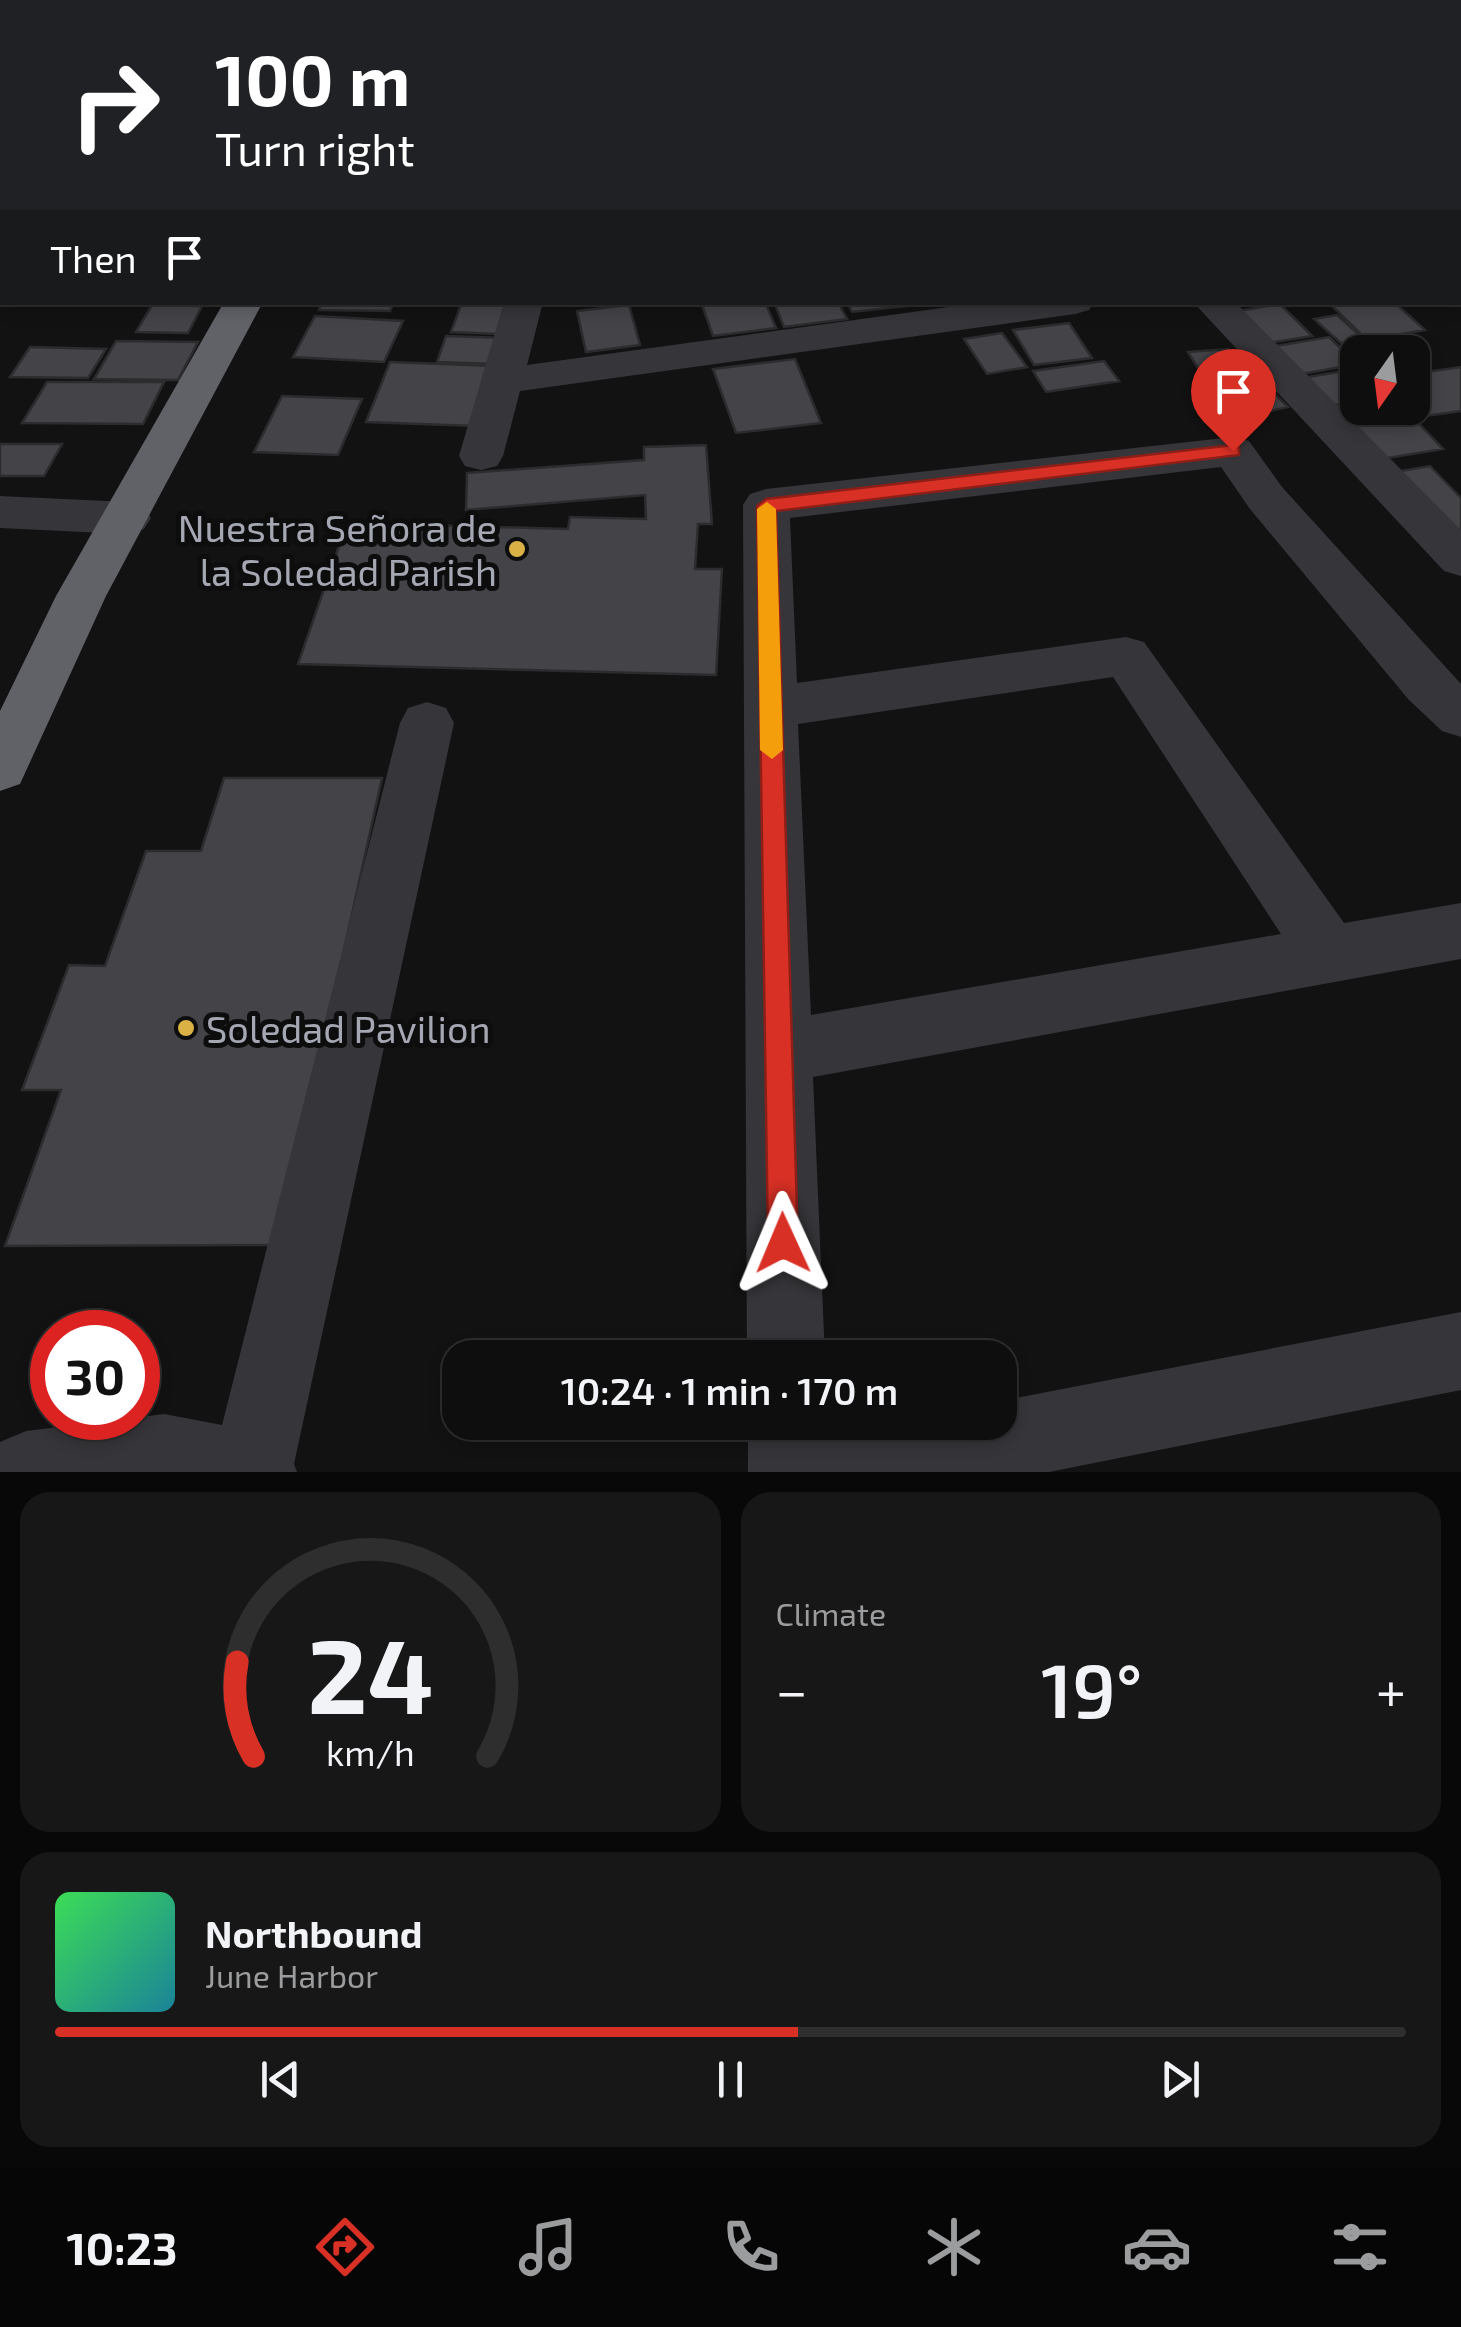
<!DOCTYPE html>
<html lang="en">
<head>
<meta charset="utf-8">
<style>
	:root { --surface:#0e0e0e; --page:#171717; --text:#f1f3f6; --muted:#9b9c9e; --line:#2e2e2e; --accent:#d93025 }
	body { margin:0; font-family:"Exo 2",sans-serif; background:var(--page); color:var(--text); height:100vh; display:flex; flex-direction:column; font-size:38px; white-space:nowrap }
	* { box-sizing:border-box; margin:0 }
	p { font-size:32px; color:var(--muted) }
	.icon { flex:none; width:55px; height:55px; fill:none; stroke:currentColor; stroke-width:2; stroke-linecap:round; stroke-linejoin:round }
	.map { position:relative; height:1472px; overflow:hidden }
	.details { display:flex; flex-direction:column; gap:20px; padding:20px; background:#080808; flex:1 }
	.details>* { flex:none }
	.guide { position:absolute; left:0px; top:0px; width:1462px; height:305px; box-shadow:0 5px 15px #0003,0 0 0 2px var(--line); background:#202124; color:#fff; overflow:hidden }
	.needle { width:65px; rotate:194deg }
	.tools { position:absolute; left:1340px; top:335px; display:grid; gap:20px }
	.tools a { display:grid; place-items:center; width:90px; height:90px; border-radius:20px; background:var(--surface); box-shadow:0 5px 15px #0003,0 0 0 2px var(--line); font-size:50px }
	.speed { position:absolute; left:30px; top:1310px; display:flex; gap:20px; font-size:50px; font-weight:700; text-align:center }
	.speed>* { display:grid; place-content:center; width:130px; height:130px; border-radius:50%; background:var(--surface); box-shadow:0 5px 15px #0003,0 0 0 2px var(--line); line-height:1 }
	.speed .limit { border:15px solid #d22; background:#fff; color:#111 }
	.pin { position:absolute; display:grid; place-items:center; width:85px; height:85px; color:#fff; margin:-102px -42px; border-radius:50% 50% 50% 0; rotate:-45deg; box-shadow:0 0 10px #0007 }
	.pin .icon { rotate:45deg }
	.me { position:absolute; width:110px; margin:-55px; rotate:359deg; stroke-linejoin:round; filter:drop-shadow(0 0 8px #0008) }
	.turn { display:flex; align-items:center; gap:35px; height:210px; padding:0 50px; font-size:45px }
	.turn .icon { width:130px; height:130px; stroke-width:2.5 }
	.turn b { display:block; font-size:70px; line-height:85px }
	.then { display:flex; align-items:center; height:95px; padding:0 50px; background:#0003; gap:20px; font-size:38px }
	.big { font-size:75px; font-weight:600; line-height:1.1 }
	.details .tile { flex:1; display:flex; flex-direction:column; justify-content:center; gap:15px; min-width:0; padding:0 35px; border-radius:30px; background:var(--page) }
	.details .dial { align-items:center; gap:0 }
	.dial svg { height:260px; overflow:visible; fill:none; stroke:var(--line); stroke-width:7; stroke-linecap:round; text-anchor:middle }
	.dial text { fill:var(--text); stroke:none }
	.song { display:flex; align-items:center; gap:30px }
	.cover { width:120px; height:120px; border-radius:15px; background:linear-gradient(135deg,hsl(130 70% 55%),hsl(190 70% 35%)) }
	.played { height:10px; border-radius:5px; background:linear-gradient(90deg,var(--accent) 55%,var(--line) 55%) }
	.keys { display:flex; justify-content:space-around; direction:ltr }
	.heat { display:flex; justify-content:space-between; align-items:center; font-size:55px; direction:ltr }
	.details .tiles { flex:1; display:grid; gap:20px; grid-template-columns:1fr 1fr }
	.tile:last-child { grid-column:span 2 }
	.trip { position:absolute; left:442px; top:1340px; width:575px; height:100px; border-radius:30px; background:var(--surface); box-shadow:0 5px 15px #0003,0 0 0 2px var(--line); font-weight:600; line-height:100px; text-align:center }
	.dock { display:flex; height:160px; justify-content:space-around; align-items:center; background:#060606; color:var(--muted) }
	.dock .icon { width:70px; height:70px }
	.dock .active { color:var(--accent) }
	.dock b { font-size:45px; color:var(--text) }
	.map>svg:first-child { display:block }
</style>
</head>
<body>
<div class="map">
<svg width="1461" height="1472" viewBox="0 0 1461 1472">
	<rect width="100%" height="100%" fill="#121213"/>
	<path fill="#444448" stroke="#2c2c2f" stroke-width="2.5" d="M322,302H394L390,311L319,310Z
		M462,302H509L498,334L451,332Z
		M701,302H765L776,328L713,336Z
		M774,302H838L847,319L784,327Z
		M847,302H904L906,306L852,312Z
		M1328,302H1394L1425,330L1367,340Z
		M1280,304L1312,336L1269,343L1238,311Z
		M152,305L202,306L188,333L136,332Z
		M629,305L640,345L586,352L577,311Z
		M1337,315L1365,340L1342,344L1314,319Z
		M315,316L403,321L384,362L293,357Z
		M1069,323L1092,358L1034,365L1013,330Z
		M1002,333L1027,367L987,374L964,339Z
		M446,336L505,338L497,364L437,362Z
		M1329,337L1357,364L1302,374L1276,346Z
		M1404,337L1430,361L1412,365V352H1364L1357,346Z
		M116,341L198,342L178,380L94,379Z
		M30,347L106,349L88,378L10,377Z
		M1229,349L1239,365L1198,368L1188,352Z
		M795,359L821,423L736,433L713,369Z
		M1104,361L1119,381L1046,392L1033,371Z
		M390,362L493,366L475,426L366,422Z
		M1461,367V411L1419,417L1410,408L1412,374Z
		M1357,369L1358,401L1328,406L1302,378Z
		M47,382H164L143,424L22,423Z
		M1264,383L1288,407L1248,416L1225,392Z
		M282,396L362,399L338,455L254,452Z
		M1368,408H1404L1443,449L1382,459L1340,411Z
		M0,444H62L44,476H0Z
		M706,445L712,524H698L695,569H722L716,675L298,664L347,523L568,529L570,517L646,519L645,495L466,510L467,473L644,460V447Z
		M1430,466L1461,498V530L1444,533L1389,473Z
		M224,778H382L279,1245L5,1246L61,1090H22L69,965L105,966L146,851H201Z"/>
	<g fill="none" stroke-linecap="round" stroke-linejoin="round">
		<path fill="#36363a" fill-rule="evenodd" d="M895,0H923V2H895Z
			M997,0H1025L1026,2H998Z
			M1193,0H1222L1223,2H1195Z
			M1294,0H1439L1440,2H1296Z
			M1460,34H1461V52H1460Z
			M2,41V59L0,60V42Z
			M504,302H543L527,365L985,302H1094L1089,310L1075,314L520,391L503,456L497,466L481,470L465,466L459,456Z
			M1193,302H1235L1461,530V576L1444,571Z
			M1233,437L1249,441L1282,487L1461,684V737L1442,731L1409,700L1250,509L1221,467L790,518L797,683L1126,637L1144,642L1344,923L1461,903V959L813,1077L825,1358H747L743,505L750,494L766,489ZM1113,677L1281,934L811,1015L798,724Z
			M0,496L127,502L144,507L151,518L144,529L127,534L0,528Z
			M427,702L446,708L454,723L294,1464L297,1472H0V1442L26,1431L164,1414L222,1425L400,723L408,708Z
			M1461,1312V1390L1049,1472H748V1422H828L829,1437L888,1422H1000V1401Z"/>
		<path fill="#606268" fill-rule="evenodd" d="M224,302H263L106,596L20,784L0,791V711L56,596Z"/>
	</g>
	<path fill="#d93025" stroke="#8d1f18" stroke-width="2.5" d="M1233,445L1239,447V455L776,511L798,1243L794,1254L783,1258L772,1254L768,1243L757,506L766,499Z"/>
	<path fill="#f59e0b" d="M767,502L776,509L783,750L772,759L760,750L757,509Z"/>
	<g fill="#d9b144" stroke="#0d0d0e" stroke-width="4">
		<circle cx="517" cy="549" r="10"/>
		<circle cx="186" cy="1028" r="10"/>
	</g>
	<g text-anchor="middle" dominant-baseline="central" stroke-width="10" stroke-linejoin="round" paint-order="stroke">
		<g font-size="38" fill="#a5a8b2" stroke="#0d0d0e" text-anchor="end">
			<text x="497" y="527">Nuestra Señora de<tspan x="497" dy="44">la Soledad Parish</tspan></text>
			<text x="206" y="1028" text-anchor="start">Soledad Pavilion</text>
		</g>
	</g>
</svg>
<div class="tools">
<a><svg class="needle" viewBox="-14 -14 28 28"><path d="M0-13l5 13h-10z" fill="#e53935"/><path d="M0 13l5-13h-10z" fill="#9b9c9e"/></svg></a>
</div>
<div class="speed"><div class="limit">30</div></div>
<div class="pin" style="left:1233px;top:451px;background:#d93025"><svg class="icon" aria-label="arrive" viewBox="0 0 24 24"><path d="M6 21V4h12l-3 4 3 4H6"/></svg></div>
<svg class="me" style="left:783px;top:1243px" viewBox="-20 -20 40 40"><path d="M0-17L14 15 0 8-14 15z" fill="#d93025" stroke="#fff" stroke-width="4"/></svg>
<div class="trip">10:24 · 1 min · 170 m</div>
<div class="guide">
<div class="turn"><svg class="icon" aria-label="right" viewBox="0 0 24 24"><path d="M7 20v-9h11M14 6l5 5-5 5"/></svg><div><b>100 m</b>Turn right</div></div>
<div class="then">Then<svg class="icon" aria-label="arrive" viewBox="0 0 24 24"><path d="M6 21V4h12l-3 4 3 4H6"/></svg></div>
</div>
</div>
<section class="details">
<div class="tiles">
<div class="tile dial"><svg viewBox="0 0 100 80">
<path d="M14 69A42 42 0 1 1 86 69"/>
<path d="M14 69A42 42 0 0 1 9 40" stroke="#d93025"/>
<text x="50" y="56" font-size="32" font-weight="700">24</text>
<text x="50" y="72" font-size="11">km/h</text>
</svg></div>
<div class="tile"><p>Climate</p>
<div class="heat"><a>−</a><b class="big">19°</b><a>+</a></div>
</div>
<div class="tile">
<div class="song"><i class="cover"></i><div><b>Northbound</b><p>June Harbor</p></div></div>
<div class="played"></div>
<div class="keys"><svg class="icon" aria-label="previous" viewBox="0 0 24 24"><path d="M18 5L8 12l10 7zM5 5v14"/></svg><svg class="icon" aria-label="pause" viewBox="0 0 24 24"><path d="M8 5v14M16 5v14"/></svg><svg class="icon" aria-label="next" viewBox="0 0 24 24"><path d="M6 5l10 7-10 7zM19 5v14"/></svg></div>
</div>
</div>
</section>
<nav class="dock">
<b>10:23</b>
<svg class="icon active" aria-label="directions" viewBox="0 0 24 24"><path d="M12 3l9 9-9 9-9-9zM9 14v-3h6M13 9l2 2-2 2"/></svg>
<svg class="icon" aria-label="music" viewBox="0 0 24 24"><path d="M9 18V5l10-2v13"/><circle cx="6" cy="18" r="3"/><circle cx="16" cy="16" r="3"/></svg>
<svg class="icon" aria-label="phone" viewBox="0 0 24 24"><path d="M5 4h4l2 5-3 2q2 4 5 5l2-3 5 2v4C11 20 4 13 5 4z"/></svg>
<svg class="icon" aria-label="climate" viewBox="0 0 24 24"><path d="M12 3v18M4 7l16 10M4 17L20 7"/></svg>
<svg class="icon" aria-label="car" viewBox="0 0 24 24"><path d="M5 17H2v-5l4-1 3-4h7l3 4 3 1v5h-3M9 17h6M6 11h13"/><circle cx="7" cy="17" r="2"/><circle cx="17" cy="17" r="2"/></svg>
<svg class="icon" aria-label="filters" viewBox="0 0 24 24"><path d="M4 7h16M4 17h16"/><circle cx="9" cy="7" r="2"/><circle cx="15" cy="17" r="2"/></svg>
</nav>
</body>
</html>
